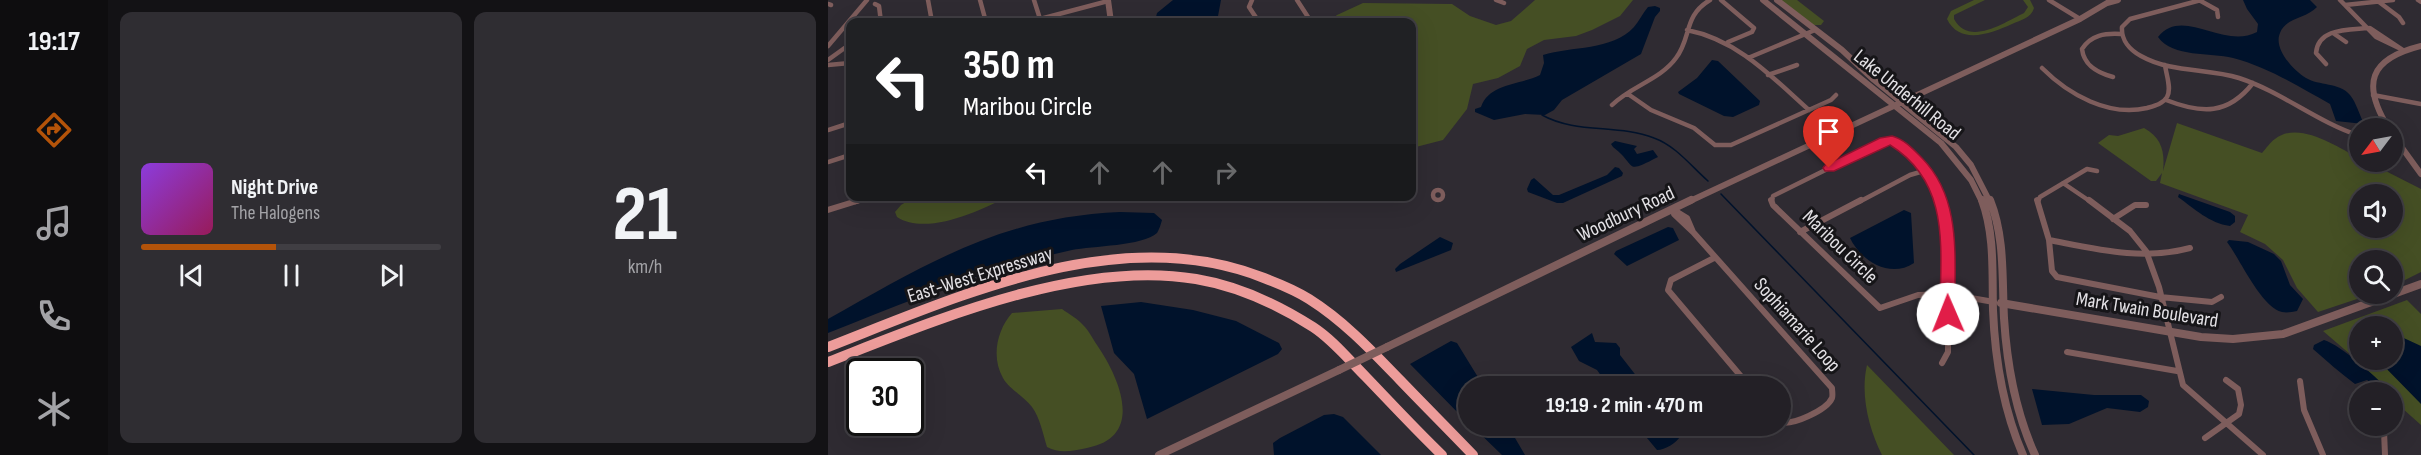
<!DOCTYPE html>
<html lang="en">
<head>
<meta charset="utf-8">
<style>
	:root { --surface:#232026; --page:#2f2d32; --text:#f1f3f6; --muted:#a3a3a7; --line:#403e43; --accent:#b45309 }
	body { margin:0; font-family:"Sofia Sans Condensed",sans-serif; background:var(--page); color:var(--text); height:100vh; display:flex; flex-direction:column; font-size:22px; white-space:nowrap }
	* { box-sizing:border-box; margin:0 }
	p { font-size:20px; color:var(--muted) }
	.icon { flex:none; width:33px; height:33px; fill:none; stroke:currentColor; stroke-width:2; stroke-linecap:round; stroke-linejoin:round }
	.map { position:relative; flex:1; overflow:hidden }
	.details { display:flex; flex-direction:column; gap:12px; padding:12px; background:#131215; width:720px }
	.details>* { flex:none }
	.top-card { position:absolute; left:18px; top:18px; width:570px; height:183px; border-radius:12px; box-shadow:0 6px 24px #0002,0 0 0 2px var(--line); background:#202124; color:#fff; overflow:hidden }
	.needle { width:39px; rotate:238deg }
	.tools { position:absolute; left:1521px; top:118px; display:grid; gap:12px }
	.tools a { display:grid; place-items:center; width:54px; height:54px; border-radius:50%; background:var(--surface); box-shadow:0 6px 24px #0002,0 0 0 2px var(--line); font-size:30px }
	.speed { position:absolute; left:18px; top:358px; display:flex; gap:12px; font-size:30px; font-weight:700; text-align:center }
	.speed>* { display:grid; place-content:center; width:78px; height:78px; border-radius:50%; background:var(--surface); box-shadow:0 6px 24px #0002,0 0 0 2px var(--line); line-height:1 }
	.speed .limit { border:3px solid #111; border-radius:9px; background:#fff; color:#111 }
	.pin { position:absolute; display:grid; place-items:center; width:51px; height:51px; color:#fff; margin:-62px -26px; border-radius:50% 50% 50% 0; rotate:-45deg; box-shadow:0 0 6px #0007 }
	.pin .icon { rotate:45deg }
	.me { position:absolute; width:66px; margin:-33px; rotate:359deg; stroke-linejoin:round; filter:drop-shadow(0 0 4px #0008) }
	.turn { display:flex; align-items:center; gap:21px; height:126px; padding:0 18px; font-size:27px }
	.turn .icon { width:78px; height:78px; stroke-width:2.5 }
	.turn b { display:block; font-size:42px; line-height:51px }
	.lanes { display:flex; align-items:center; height:57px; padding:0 18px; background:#0003; justify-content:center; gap:30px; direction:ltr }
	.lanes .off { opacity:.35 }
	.details .card { flex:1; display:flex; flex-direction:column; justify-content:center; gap:9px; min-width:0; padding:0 21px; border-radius:12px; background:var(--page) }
	.details .dial { align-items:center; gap:0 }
	.dial b { font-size:78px; line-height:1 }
	.song { display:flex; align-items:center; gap:18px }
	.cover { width:72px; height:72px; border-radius:9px; background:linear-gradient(135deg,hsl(270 70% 55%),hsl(330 70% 35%)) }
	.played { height:6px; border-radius:3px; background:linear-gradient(90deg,var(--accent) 45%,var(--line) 45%) }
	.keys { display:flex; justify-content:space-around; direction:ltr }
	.details .tiles { flex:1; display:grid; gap:12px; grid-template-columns:repeat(2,1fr) }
	.trip { position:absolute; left:630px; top:376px; width:333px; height:60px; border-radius:30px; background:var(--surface); box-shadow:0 6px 24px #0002,0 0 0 2px var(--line); font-weight:700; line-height:60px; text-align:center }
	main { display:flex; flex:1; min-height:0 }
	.tab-bar { display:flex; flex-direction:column; width:108px; justify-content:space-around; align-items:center; background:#0e0d0f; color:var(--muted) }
	.tab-bar .icon { width:42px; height:42px }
	.tab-bar .on { color:var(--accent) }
	.tab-bar b { font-size:27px; color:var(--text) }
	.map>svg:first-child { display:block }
</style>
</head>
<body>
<main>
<nav class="tab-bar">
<b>19:17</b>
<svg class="icon on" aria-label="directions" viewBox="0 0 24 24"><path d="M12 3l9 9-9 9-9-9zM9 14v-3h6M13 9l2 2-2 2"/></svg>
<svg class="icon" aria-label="music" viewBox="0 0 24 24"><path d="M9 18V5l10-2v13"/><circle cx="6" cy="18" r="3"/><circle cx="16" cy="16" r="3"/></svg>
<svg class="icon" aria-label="phone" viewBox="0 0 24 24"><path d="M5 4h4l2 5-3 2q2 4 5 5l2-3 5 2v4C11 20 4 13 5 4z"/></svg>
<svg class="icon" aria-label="climate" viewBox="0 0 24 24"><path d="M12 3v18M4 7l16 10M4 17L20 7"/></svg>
</nav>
<section class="details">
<div class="tiles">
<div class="card">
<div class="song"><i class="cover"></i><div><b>Night Drive</b><p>The Halogens</p></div></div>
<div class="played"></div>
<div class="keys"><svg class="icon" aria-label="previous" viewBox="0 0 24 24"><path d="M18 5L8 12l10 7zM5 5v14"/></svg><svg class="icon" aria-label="pause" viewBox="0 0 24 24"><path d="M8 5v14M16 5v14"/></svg><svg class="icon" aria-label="next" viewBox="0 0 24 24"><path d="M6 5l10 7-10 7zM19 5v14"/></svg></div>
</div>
<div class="card dial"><b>21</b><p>km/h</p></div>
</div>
</section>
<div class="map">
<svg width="1593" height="455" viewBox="0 0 1593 455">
	<rect width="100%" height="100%" fill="#2f2b32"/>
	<path fill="#454f24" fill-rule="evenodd" d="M707,0H805L792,16L764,30L748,36L716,40L699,49L692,66L670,78L645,84L639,109L615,140L584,148V22H500L509,15L535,3L624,4L642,16L668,25L683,21Z
		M951,0H969L996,21L993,25H983Z
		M1146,0H1157L1126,15V19C1141,47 1177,22 1196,13L1200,7L1195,0H1202L1206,8C1203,18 1193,20 1184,24C1164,33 1132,46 1119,19L1123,11Z
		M1349,123L1434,153C1438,149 1442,142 1447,139C1471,120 1509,147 1531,158L1532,162H1540L1593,189V272L1565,286L1564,261H1532V294H1544L1490,312L1469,288L1455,260L1437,244L1412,232L1420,215L1332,183L1334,173L1328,181H1323L1270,143L1281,135L1290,136L1316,128C1334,138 1337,152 1335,171ZM1532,195H1564V228H1532Z
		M86,197V196L179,197C152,211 98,236 69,217L67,212L73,205Z
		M1579,300L1593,314V425L1565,400L1564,393H1558L1523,355L1495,331ZM1532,327H1564V360H1532Z
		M234,309C241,314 250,319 256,326C261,331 265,339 269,345C291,377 318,437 259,448C244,451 232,454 219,447C215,434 212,418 204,407C196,396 181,389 175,378C163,357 169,330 184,313Z
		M1039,365L1126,455H1054C1041,429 1032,395 1039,365Z"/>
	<path fill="#00122b" d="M345,0H393L390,16L378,22H332L328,17L329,13Z
		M1415,0H1482L1489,7C1478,19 1458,17 1452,33C1445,49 1466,71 1478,78C1491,86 1511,82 1522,95C1528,102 1532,116 1536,124L1508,121L1502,104C1471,87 1440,67 1405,58C1382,52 1345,58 1330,37C1355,6 1395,50 1429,32L1430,24L1419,9Z
		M827,6L832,8V11L827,17L813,54L734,100L726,110L717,115L697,114L666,120L647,112V109L653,107C661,83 693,85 712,75L716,63L715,55C743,46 784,51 806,27C811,21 815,13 820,7Z
		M884,60L890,61L932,101L931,105L905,117L896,116L851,94L850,92L869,78Z
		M787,141L809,146L806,149L809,154L825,150L830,157C795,175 810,166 785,147L783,144Z
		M787,167L791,168L795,173L794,176L735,203H729L700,192L699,189L703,180L706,178L725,195H731L779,175Z
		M1351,194L1402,212L1407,216V222L1402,226C1381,223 1367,209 1350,197Z
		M1076,210L1083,213L1086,263C1062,279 1033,261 1022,238Z
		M292,212L326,213L334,220C333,224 331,230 329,233C315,246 264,246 244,250C160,268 80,301 0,333V319C100,263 174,217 292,212Z
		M840,227L845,228L851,240L799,266L786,254L788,251Z
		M612,237L625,243L623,250L568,272L567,269L572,264Z
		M1401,240L1420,242L1446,254L1453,261L1462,285L1475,299L1469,311C1464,312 1459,313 1454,312C1433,307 1412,259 1399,242Z
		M313,302L365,310L408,321L451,343L454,349L450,354L319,419L306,374L286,353L273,306Z
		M764,333L767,342L788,343L792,348V355L817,387H781L769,370L751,361L743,347Z
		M1565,333L1593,346V404L1550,360H1564Z
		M1496,340C1513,345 1551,379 1563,393H1557L1539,380L1527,384C1512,373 1499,361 1485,349L1486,345Z
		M623,341L629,343L656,387H640V423L582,364Z
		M1204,389L1266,395H1313L1321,401L1320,407L1312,412L1279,408L1241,424L1214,425Z
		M506,414L515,417L553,455H446L445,443L452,438L496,415Z
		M644,426H680L697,455H674Z
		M809,426H846L853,435C849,443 837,450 829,450Z"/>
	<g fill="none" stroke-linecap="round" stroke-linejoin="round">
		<path stroke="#00122b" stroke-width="1.5" d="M714,115C748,134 790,124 826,138C848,146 863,166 880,181
			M893,194L1146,455"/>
		<path stroke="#7e5d5c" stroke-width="4.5" d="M100,0L104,22
			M152,0L158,22
			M206,0L213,22
			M424,0L421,7L431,22
			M469,0L480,17L476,22
			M668,0L676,3
			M893,0L926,28L924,32L900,42
			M1221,0L1252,19
			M1371,0L1389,10L1390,17
			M1373,0L1302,19L1294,27C1293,40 1302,50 1313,56C1343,73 1379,68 1411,78C1454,92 1489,122 1532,136
			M1512,0L1548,37L1575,50
			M1590,0L1593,2
			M1551,2L1571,17L1575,23
			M0,4L3,5
			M47,4L51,6L53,22
			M1517,5L1565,0
			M212,19L280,1
			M1542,28L1575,50
			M859,30C910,40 944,77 981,110
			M1505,33L1518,42
			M0,46L39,0
			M920,58L987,30
			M0,60L18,47L22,35
			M1498,64L1488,53C1490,28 1520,30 1540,28
			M0,65L22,63
			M1214,68C1241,95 1281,117 1319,108C1326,106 1335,104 1339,97C1344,89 1338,74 1337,65
			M940,75L969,65
			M1285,77C1270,73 1256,66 1254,49C1263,35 1277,33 1293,34
			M800,94L823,110L866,128L887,145H903L1003,100L1008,95
			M1545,95L1593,104
			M1338,100C1374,114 1400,115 1425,83
			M784,105C803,86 832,80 848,58C864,37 855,16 882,0
			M0,130L22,123
			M0,162L22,155
			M1235,183L1263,202
			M605 195a5 5 0 1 1 10 0a5 5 0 1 1-10 0Z
			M27,202L45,196
			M944,202L945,196L1056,141C1086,141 1106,176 1113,202
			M1031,202L1082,175L1099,170
			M1210,202L1212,197L1259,169L1269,171"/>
		<path stroke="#7e5d5c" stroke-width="6" d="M943,200L945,205L1052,308L1090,295L1120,294
			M1113,200L1118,229L1120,294
			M1209,200L1221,240L1224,271L1229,277L1332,297L1384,302L1393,297
			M1261,200L1302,231L1318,251L1331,287L1355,385L1435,455
			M0,210L32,200
			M846,210V214L865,232L1004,388C1004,391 1005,395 1004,398C999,410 964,426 952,422
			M846,210L859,218L865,232
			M1285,219L1307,205H1318
			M972,232L1033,200
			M1221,240C1268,249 1315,261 1362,248
			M886,258L843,280L840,290L922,387
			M1120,294L1166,302
			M1239,352L1349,371
			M1114,363L1120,352V294
			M1472,381L1476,410L1495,455
			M1556,431L1557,455
			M1377,438L1411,414L1413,405L1410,389L1398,380"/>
		<path stroke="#7e5d5c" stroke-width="6" d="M280,0L283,22
			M935,0L1113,143L1143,180L1154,202
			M949,0L1014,50L1046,80L1128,147L1143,165L1162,202
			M1561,129C1533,84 1541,59 1593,46
			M1564,134L1593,174
			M860,202L1252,19L1279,3L1290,0"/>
		<path stroke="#7e5d5c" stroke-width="8" d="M1154,200C1167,235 1164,274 1165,310C1167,361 1175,409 1195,455
			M1162,200C1177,237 1174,279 1176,318C1179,366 1187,411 1207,455
			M1173,303L1373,337L1405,339L1455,334L1593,284
			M559,347L863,200
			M331,455L511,370"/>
		<path stroke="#ed9c9a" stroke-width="10" d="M0,347C134,295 293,221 436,278C452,284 467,290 481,299C516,321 544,351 572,380C596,405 621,430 645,455
			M0,362C108,320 251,259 368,279C410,286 449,304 485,327C505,340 521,360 538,377C563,403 588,430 614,455"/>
		<path stroke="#7e5d5c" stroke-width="8" d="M511,370L559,347"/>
	</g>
	<path fill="#e11d48" stroke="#92132f" stroke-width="1.5" d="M1064,136C1076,139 1085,149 1094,158C1135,200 1126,259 1127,314L1125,318H1115L1112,314C1112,250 1124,184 1062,145L1006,171H997L995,168L997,165L1052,138Z"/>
	<g text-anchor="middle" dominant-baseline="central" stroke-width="6" stroke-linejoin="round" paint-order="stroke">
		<g font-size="20" fill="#e3e1e5" stroke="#161518">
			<text transform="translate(1079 95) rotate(39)">Lake Underhill Road</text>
			<text transform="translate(798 214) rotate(-25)">Woodbury Road</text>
			<text transform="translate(1012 247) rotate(44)">Maribou Circle</text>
			<text transform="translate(152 275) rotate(-17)">East-West Expressway</text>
			<text transform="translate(1319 310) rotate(9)">Mark Twain Boulevard</text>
			<text transform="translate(969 325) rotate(48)">Sophiamarie Loop</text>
		</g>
	</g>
</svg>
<div class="tools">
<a><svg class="needle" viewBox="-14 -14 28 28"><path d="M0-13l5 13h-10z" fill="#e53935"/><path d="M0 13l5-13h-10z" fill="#a3a3a7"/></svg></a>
<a><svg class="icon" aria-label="sound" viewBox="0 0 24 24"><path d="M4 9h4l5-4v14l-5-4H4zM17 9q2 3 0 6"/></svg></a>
<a><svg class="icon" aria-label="search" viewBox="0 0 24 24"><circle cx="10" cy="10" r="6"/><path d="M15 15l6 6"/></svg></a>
<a>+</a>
<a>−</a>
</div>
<div class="speed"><div class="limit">30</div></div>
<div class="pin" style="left:1001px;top:168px;background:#d93025"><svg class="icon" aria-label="arrive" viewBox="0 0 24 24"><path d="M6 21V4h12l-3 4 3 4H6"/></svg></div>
<svg class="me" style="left:1120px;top:314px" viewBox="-20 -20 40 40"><circle r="19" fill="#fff"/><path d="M0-13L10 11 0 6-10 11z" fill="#e11d48"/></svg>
<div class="trip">19:19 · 2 min · 470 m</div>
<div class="top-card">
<div class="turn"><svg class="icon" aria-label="left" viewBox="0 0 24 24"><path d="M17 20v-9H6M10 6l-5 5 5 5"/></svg><div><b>350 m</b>Maribou Circle</div></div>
<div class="lanes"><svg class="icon" aria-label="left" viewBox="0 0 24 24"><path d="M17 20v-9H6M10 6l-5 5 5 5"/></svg><svg class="icon off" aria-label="ahead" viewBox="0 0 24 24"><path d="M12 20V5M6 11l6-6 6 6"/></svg><svg class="icon off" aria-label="ahead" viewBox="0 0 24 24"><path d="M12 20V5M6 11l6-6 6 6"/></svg><svg class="icon off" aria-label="right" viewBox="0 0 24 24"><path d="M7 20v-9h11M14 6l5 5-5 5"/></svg></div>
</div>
</div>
</main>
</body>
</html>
